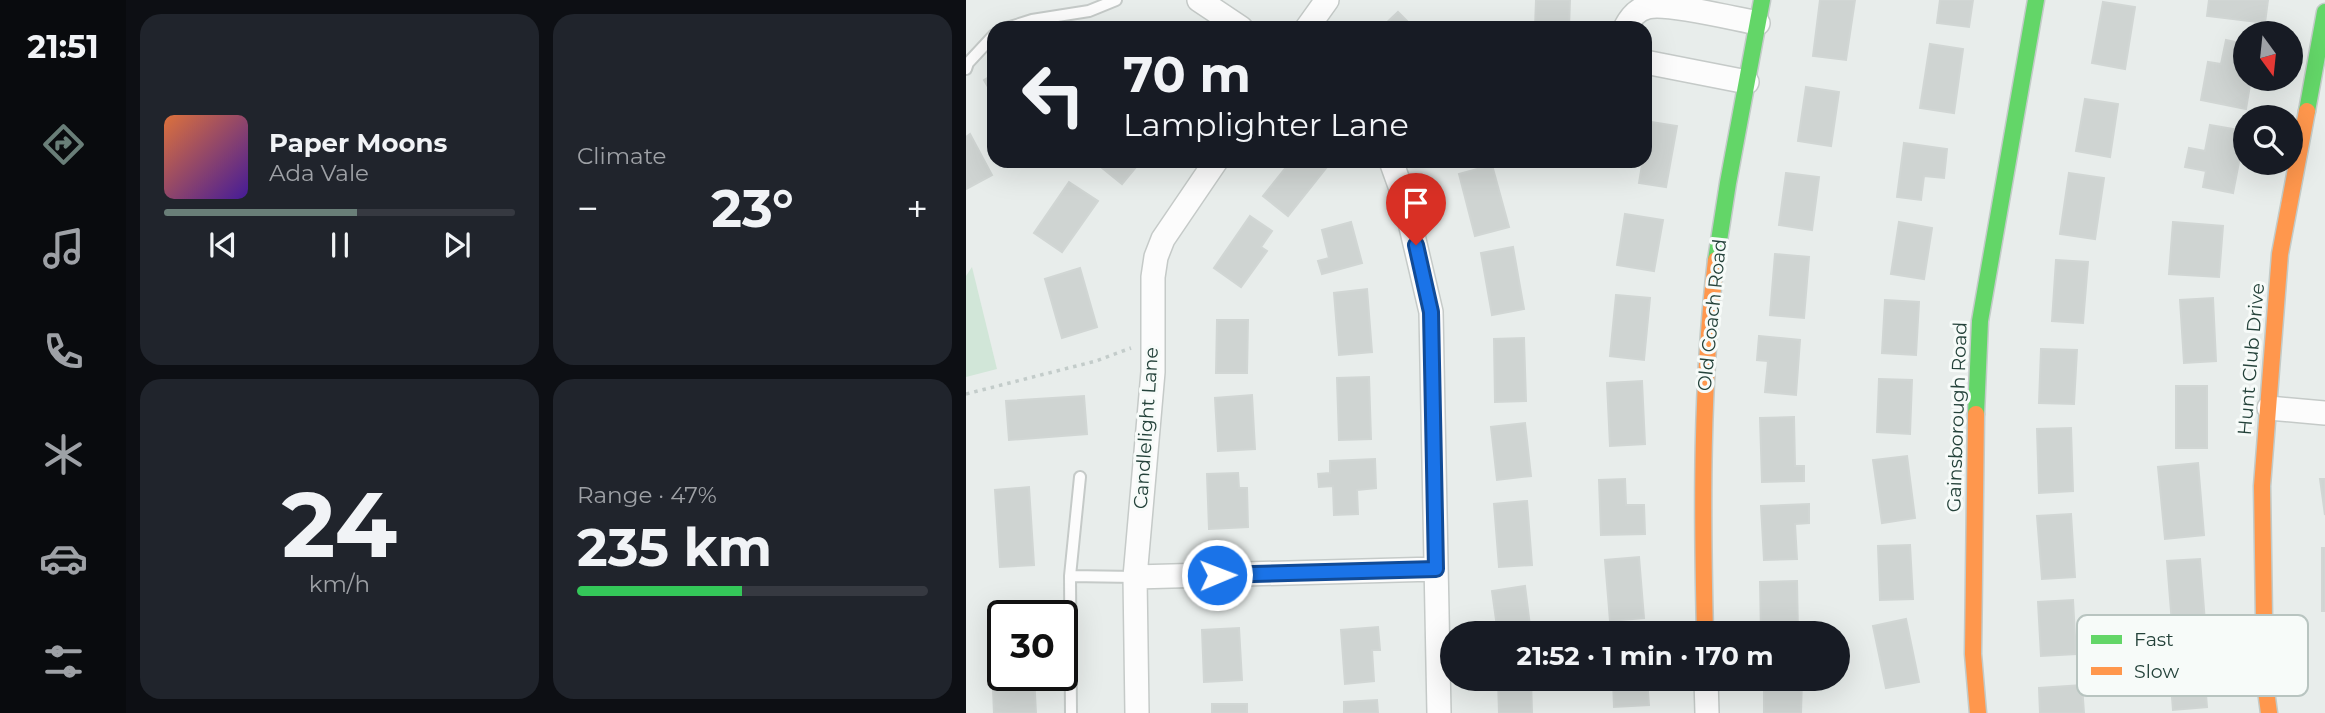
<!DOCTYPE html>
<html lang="en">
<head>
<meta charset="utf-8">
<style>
	:root { --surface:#171b24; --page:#20242c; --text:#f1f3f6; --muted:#9ea1a6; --line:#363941; --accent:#697e78 }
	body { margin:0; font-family:Montserrat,sans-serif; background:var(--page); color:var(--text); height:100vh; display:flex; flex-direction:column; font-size:26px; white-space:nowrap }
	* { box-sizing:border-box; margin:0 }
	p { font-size:23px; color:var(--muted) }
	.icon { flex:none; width:38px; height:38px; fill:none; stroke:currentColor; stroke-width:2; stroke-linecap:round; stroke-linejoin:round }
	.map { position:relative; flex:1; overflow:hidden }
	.panel { display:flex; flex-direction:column; gap:14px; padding:14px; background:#0d0f14; width:840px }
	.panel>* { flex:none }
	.top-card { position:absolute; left:21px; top:21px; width:665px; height:147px; border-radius:21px; box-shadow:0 7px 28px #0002; background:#171b24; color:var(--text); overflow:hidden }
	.needle { width:46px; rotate:165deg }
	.buttons { position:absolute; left:1267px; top:21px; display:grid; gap:14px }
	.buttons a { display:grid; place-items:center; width:70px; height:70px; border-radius:50%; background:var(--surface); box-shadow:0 7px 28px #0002; font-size:35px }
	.speed { position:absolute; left:21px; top:600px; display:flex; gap:14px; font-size:35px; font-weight:700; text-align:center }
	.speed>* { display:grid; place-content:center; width:91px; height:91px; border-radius:50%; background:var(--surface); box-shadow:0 7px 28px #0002; line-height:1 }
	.speed .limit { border:4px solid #111; border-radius:10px; background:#fff; color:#111 }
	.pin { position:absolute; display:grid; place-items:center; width:60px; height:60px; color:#fff; margin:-72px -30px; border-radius:50% 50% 50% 0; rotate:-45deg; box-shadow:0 0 7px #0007 }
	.pin .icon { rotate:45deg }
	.me { position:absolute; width:77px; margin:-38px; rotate:89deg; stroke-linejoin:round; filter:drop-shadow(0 0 5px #0008) }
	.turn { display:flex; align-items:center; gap:24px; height:147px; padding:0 21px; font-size:32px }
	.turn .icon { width:91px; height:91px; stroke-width:2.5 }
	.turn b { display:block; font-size:49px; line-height:60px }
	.big { font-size:52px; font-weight:700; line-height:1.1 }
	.panel .widget { flex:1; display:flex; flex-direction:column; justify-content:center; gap:10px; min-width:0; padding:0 24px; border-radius:21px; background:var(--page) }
	.panel .dial { align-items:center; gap:0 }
	.dial b { font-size:91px; line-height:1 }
	.song { display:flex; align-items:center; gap:21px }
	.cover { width:84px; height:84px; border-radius:10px; background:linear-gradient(135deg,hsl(20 70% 55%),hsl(260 70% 35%)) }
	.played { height:7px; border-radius:4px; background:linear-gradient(90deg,var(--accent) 55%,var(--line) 55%) }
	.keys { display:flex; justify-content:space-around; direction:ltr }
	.heat { display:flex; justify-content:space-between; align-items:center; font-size:38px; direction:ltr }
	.charge { height:10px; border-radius:5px; background:linear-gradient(90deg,#34c759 47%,var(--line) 0) }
	.panel .tiles { flex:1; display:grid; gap:14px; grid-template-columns:repeat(2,1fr) }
	.trip { position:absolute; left:474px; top:621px; width:410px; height:70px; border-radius:35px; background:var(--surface); box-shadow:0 7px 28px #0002; font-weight:700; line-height:70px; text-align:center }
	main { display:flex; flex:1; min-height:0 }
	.tabs { display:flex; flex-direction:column; width:126px; justify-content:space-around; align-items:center; background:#090b0e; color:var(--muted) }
	.tabs .icon { width:49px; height:49px }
	.tabs .selected { color:var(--accent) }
	.tabs b { font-size:32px; color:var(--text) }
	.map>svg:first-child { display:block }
</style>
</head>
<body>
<main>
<nav class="tabs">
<b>21:51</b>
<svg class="icon selected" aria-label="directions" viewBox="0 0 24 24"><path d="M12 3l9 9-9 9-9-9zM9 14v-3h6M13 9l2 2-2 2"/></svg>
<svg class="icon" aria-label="music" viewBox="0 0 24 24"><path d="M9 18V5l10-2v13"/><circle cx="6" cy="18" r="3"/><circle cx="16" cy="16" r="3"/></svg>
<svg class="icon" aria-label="phone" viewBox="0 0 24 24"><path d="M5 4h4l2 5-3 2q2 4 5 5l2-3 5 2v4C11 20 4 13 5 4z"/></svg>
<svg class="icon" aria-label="climate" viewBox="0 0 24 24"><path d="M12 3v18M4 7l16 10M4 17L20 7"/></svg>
<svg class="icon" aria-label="car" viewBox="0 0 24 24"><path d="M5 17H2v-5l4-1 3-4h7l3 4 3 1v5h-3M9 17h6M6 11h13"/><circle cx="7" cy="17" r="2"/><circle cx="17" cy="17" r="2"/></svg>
<svg class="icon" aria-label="filters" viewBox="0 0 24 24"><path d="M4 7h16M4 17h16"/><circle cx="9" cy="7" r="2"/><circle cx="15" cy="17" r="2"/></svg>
</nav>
<section class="panel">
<div class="tiles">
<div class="widget">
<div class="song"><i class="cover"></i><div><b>Paper Moons</b><p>Ada Vale</p></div></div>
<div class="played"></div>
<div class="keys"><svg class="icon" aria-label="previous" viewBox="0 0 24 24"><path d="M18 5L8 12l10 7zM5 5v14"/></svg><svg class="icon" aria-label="pause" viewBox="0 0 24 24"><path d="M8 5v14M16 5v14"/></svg><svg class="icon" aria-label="next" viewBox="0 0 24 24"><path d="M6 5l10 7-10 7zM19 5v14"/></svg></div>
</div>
<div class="widget"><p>Climate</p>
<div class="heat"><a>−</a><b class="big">23°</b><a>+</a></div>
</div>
<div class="widget dial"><b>24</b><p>km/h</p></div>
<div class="widget"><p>Range · 47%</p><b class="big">235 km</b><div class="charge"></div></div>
</div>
</section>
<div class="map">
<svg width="1359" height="713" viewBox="0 0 1359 713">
	<rect width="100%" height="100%" fill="#e8edeb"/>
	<path fill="#d1e6d8" d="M6,267L31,369L0,377V276Z"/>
	<path fill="#cfd4d2" stroke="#d1d6d4" stroke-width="2" d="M570,0H604L603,28H569Z
		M854,0H889L880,60L847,56Z
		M974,0H1007L1003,27L971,23Z
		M1243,0H1302L1299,23L1241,16Z
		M1137,2L1169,7L1159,69L1126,63Z
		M432,12L448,28H415Z
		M1260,40L1279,44V79H1285L1280,109L1235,100L1242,62L1255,64Z
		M964,44L997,49L988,113L954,108Z
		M28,74V97L18,80Z
		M840,87L873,92L865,146L832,141Z
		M1119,99L1152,104L1144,157L1110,151Z
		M679,121L711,126L700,187L673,183L676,165L657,162L679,161Z
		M1244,125L1279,131L1267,193L1237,187L1240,171L1219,167L1223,148L1239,151Z
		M4,134L26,175L0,189V137Z
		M938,143L981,149L978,178L958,176L955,200L931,197Z
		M131,161H175L156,184L130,163Z
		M325,161H354L361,167L322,216L297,196Z
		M526,165L543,227L509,236L493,174Z
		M820,173L853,177L846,230L813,225Z
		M1103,173L1138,178L1129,239L1094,234Z
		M103,182L132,201L96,252L68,233Z
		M659,214L697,220L688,271L651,265Z
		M284,216L306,231L295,247L301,251L275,287L248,268Z
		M385,222L396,263L356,274L352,261L363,258L356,230Z
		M933,222L966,228L958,279L925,274Z
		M1207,222L1257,226L1253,277L1203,274Z
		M547,247L558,309L526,315L515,253Z
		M809,254L843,257L838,318L804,315Z
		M1090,260L1122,262L1117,323L1086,321Z
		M114,268L131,327L96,338L79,279Z
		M401,289L406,352L373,355L368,293Z
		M650,295L684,298L678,360L644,356Z
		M1247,298L1250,361L1218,363L1214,300Z
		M919,300L953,302L950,355L916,353Z
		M251,320H282L281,373H250Z
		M793,336L834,340L830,395L799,392L802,361L791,360Z
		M558,338L560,401L529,402L528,339Z
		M1075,349L1111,350L1108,404L1073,403Z
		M403,377L405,439L373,440L371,378Z
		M913,379L946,380L944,434L911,432Z
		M676,381L679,444L644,446L641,383Z
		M1210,386H1241V448H1210Z
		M286,395L289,449L252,451L249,398Z
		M118,396L121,434L43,440L40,401Z
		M828,417L829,466H838V481L796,482L794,418Z
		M559,423L565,476L531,480L525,427Z
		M1105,428L1107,491L1073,493L1071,429Z
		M941,456L949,518L916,523L907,460Z
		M409,459L410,488L391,490L392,514L368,515L367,486L353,487L352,474L364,473V461Z
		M1232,463L1238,535L1199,539L1192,467Z
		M272,473L273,488H281L282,527L243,529L241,474Z
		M659,479L660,505H678L679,534L635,535L633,480Z
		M1354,479H1359V515Z
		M63,487L68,565L34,567L29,490Z
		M561,501L566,565L533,567L528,504Z
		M843,504V523L829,524L831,559L798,560L795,506Z
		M1105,514L1109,577L1076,579L1071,516Z
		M944,545L947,599L914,600L912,546Z
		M1356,548H1359V611H1356Z
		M673,557L678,618L644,621L639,560Z
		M1234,559L1239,622L1206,624L1201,561Z
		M831,581L832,634H795L794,582Z
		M559,586L565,634H532L526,591Z
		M1107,600L1110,654L1075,656L1072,602Z
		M940,619L953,682L920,688L907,626Z
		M412,627L414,650H406L408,681L379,684L375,630Z
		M273,628L276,680L238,682L236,630Z
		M25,642H37V676H68L70,713H28Z
		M1236,644L1241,707L1207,710L1202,647Z
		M532,679H565L566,713H533Z
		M647,679H681L683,705L648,707Z
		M798,679H836L835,713H798Z
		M1116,685L1118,713H1074L1073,688Z
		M411,700L412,713H378V702Z
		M246,704H281V713H246Z"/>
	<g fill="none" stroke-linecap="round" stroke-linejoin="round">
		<defs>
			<path id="lane" d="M41,28L66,20L123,11L150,0
				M0,69L2,63L28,35
				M104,576L169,577
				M105,713L104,576L114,477"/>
			<path id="street" d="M233,0L275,28
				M341,28L361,0
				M659,28C664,18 671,9 682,7C701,2 769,19 792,23
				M679,62L781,82
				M425,161L438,197L465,312L473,713
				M1303,408L1359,413
				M169,577L470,569
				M740,679L741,713
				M171,713L169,577L187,372V277L190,257L197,239L250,161"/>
			<path id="fast" d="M1341,111L1359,12
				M750,260L762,183L796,0
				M1010,414L1014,321L1070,0"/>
			<path id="slow" d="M1010,414L1007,654L1012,713
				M739,634C736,509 735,385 750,260
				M1303,713L1299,683L1296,486L1314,254L1341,111"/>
		</defs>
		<use href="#lane" stroke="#c5cac8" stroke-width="14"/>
		<use href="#street" stroke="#c5cac8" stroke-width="26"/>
		<use href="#fast" stroke="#c3cbc8" stroke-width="19"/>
		<use href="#slow" stroke="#c3cbc8" stroke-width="19"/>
		<path stroke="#c3ccca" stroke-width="3.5" stroke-dasharray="3.5 5" stroke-linecap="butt" d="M0,394L130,361L165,348"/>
		<use href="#lane" stroke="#fcfcfc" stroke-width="10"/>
		<use href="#street" stroke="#fcfcfc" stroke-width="23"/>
		<use href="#fast" stroke="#63d668" stroke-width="16"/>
		<use href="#slow" stroke="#ff974d" stroke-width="16"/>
	</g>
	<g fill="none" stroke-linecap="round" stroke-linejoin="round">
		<defs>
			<path id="route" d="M251,575L470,569L465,312L450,245"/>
		</defs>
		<use href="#route" stroke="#114b97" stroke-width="18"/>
		<use href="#route" stroke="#1a73e8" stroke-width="12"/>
	</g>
	<g text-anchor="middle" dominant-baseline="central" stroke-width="6" stroke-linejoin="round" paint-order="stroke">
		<g font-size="19" fill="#24423a" stroke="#f7fbf9">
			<text transform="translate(746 315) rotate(-84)">Old Coach Road</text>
			<text transform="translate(1285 359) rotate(-85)">Hunt Club Drive</text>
			<text transform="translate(991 417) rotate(-88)">Gainsborough Road</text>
			<text transform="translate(180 428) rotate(-86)">Candlelight Lane</text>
		</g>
	</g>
	<rect x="1111" y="615" width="231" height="81" rx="10" fill="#f7fbf9" stroke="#b8c4c0" stroke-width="2"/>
	<rect x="1125" y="635" width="31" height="9" fill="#63d668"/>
	<rect x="1125" y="667" width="31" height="8" fill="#ff974d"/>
	<g font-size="19" fill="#24423a">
		<text x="1168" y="646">Fast</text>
		<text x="1168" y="678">Slow</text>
	</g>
</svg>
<div class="buttons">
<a><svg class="needle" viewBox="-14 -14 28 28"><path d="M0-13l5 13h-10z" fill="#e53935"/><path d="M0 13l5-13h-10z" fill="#9ea1a6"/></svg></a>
<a><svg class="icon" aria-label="search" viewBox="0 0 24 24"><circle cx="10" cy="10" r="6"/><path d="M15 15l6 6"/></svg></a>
</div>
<div class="speed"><div class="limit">30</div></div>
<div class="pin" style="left:450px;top:245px;background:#d93025"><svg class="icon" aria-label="arrive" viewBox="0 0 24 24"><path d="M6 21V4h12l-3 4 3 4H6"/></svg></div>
<svg class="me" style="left:251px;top:575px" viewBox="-20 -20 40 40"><circle r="17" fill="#1a73e8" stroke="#fff" stroke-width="3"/><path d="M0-11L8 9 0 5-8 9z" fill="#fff"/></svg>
<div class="trip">21:52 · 1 min · 170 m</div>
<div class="top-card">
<div class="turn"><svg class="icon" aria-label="left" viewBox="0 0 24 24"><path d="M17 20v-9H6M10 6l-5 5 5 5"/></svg><div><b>70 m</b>Lamplighter Lane</div></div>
</div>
</div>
</main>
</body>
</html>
